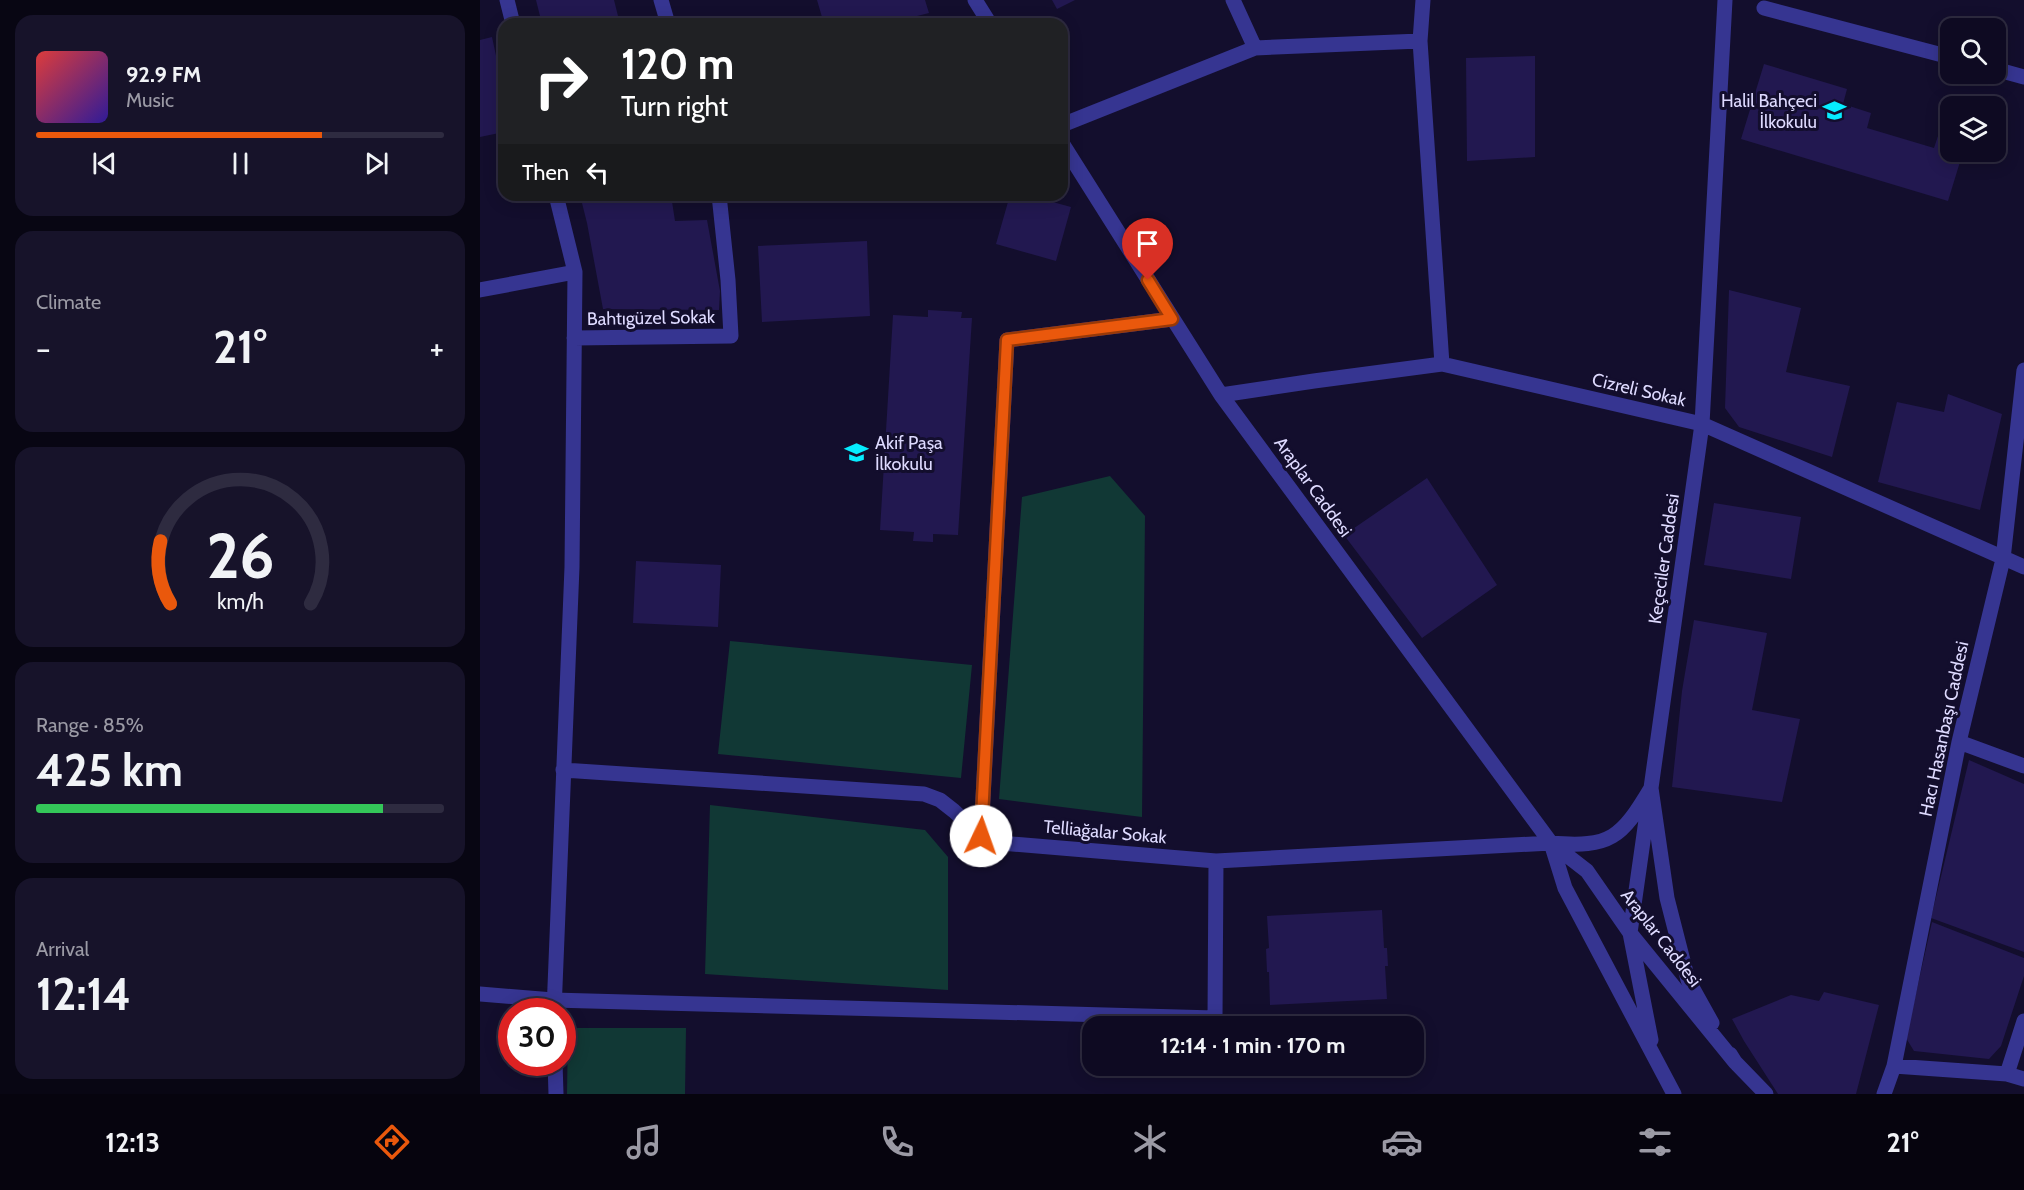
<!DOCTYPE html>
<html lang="en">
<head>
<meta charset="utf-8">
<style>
	:root { --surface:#0e0a22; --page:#17132a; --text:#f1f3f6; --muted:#9b9aa5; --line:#2e2b40; --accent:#ea580c }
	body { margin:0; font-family:Cabin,sans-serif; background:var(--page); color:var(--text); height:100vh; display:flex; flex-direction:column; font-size:22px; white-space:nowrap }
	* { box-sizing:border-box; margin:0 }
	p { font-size:20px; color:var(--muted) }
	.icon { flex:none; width:33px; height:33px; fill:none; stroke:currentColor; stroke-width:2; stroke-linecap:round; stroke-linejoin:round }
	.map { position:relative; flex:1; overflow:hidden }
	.details { display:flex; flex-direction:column; gap:15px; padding:15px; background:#080613; width:480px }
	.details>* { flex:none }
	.hud { position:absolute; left:18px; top:18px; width:570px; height:183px; border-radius:18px; box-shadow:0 3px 15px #0003,0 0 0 2px var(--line); background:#202124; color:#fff; overflow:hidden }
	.buttons { position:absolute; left:1460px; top:18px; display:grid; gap:12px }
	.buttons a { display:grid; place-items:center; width:66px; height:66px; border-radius:12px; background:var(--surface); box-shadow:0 3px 15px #0003,0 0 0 2px var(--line); font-size:30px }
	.speed { position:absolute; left:18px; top:998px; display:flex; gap:12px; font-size:30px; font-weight:700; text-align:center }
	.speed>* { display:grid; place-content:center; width:78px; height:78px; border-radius:50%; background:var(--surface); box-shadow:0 3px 15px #0003,0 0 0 2px var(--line); line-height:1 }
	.speed .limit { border:9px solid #d22; background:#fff; color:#111 }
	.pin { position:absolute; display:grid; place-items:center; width:51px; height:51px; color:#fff; margin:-62px -26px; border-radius:50% 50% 50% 0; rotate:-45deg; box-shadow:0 0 6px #0007 }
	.pin .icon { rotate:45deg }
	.me { position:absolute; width:66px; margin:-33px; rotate:3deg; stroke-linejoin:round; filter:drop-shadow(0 0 4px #0008) }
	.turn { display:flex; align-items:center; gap:21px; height:126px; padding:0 24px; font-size:27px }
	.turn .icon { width:78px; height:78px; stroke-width:2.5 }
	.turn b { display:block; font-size:42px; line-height:51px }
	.then { display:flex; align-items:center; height:57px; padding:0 24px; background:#0003; gap:12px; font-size:22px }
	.big { font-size:45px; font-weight:800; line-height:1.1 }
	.details .tile { flex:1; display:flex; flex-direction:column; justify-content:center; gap:9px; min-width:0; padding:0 21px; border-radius:18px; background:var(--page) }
	.details .dial { align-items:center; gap:0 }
	.dial svg { height:156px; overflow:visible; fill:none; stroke:var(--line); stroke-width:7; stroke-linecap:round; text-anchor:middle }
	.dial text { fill:var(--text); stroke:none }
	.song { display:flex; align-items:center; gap:18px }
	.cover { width:72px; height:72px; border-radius:9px; background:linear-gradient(135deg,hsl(0 70% 55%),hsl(250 70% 35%)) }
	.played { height:6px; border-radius:3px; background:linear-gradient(90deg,var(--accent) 70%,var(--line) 70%) }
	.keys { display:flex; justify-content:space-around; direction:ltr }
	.heat { display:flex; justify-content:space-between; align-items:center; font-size:33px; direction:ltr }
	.charge { height:9px; border-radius:4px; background:linear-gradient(90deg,#34c759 85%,var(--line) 0) }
	.trip { position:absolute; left:602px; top:1016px; width:342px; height:60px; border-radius:18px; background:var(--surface); box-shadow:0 3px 15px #0003,0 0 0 2px var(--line); font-weight:800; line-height:60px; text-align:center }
	.tabs { display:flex; height:96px; justify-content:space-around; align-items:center; background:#06040e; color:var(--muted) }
	.tabs .icon { width:42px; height:42px }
	.tabs .on { color:var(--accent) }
	.tabs b { font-size:27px; color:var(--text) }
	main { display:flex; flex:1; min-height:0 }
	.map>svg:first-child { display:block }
</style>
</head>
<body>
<main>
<section class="details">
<div class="tile">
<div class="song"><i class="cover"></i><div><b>92.9 FM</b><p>Music</p></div></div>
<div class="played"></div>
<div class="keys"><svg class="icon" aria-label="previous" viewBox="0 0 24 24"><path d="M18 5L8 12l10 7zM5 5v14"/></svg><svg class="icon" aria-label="pause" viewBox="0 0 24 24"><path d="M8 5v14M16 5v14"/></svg><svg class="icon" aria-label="next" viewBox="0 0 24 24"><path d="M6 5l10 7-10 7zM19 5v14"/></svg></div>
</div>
<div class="tile"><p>Climate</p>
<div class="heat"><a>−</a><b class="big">21°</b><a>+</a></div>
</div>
<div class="tile dial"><svg viewBox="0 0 100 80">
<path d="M14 69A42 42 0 1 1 86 69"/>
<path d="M14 69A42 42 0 0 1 9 37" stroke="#ea580c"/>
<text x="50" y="56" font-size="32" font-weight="700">26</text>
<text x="50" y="72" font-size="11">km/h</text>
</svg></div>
<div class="tile"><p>Range · 85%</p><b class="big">425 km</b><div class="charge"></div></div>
<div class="tile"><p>Arrival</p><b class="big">12:14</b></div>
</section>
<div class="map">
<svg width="1544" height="1094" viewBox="0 0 1544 1094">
	<rect width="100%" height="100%" fill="#130e2d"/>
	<path fill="#113835" d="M630,476L665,516L662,817L519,799L542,497Z
		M250,641L492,665L481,778L238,754Z
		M230,805L445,830L468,857V990L225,974Z
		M88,1028H206L205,1094H87Z"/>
	<path fill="#221850" d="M56,0H134L140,24H62Z
		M337,0H445L449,13L405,24H344Z
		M572,0H595L577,9Z
		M12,37L24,93V132L0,137V40Z
		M1055,56V157L987,161L986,58Z
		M1284,64L1367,89L1363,104L1391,113L1387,128L1454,148L1459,133L1470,136V152H1483L1468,201L1261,139Z
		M100,195H191L195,221L227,220L240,291L239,310L123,309L107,223Z
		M530,195H547L591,207L576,261L516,244Z
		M387,241L390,316L282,322L278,246Z
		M1249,290L1321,308L1306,372L1370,386L1352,457L1259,427L1245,408Z
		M448,310L482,312L481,318H492L478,535L453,534V542L433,541L434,532L400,530L413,315L448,317Z
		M1468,394L1522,414L1500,510L1398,482L1417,402L1464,412Z
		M947,478L1017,585L942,638L864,535Z
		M1234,503L1321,517L1311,579L1224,565Z
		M156,561L241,565L238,627L153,623Z
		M1214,620L1287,633L1272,710L1320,719L1302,802L1192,787L1202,691Z
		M1489,760L1544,784V952L1451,918Z
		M902,910L904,948H907L908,966H905L907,999L790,1005L789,972H787L786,949L789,948L787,916Z
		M1452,922L1544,958V976L1521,1046L1509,1059L1434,1051L1426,1038Z
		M1344,992L1399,1005L1376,1094H1298L1264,1041L1252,1019L1311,995L1339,1001Z"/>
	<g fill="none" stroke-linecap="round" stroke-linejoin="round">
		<path stroke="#363591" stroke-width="15" d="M27,0L33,24
			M181,0L188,24
			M495,0L510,24
			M753,0L775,48
			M943,0L940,41L962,364
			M1284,8L1470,57
			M1515,69L1544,77
			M582,125L775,48L940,41
			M582,143L741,395L1071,843L1107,871L1150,933L1255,1062
			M0,290L95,272
			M94,338L251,336L248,280L239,195
			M741,395L834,381L962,364L1222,424L1544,567
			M1479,742L1544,766
			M83,770L444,794L460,800L474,811L501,836L520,843L736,861L1071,843C1131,848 1141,838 1171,788
			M1168,806L1150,933L1171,1040
			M501,836L527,340L692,319
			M1071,843L1085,888L1194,1094
			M0,994L73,1000L735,1018L736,861
			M74,1011L92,567L95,272L76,195
			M1232,1023L1208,980L1187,898L1171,788L1222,424L1245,0
			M1250,1054L1255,1062L1286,1094
			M75,1062L76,1094
			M1414,1066L1527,1074L1544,1079
			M1527,1074L1544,1021
			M1404,1094L1414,1066L1479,742L1523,559L1544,370"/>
	</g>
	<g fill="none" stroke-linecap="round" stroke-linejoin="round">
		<defs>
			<path id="route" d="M501,836L527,340L692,319L668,280"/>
		</defs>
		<use href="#route" stroke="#983908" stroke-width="15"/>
		<use href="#route" stroke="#ea580c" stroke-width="10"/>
	</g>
	<defs>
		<symbol id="school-bare" viewBox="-9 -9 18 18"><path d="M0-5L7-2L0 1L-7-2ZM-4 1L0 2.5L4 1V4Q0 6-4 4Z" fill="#06ecff" stroke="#130e2d" stroke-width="2.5" paint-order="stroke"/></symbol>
	</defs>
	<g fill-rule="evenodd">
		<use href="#school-bare" x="1338" y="94" width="33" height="33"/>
		<use href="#school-bare" x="360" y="436" width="33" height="33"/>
	</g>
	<g text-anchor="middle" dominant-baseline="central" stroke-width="6" stroke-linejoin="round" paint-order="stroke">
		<g font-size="18" fill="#dedaff" stroke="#130e2d" text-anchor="end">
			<text x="1337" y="101">Halil Bahçeci<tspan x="1337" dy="21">İlkokulu</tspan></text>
			<text x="395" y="443" text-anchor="start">Akif Paşa<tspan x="395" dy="21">İlkokulu</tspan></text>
		</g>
		<g font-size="18" fill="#dedaff" stroke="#130e2d">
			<text transform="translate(171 318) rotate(-1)">Bahtıgüzel Sokak</text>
			<text transform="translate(1159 390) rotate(13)">Cizreli Sokak</text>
			<text transform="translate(833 487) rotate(54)">Araplar Caddesi</text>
			<text transform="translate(1184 559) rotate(-82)">Keçeciler Caddesi</text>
			<text transform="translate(1464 729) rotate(-78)">Hacı Hasanbaşı Caddesi</text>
			<text transform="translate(625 832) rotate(5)">Telliağalar Sokak</text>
			<text transform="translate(1181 938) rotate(52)">Araplar Caddesi</text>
		</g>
	</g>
</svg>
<div class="buttons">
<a><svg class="icon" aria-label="search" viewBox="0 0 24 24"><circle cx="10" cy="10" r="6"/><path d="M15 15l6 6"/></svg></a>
<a><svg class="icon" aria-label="layers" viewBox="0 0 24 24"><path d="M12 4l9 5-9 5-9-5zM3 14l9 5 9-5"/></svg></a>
</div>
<div class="speed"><div class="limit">30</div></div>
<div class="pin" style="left:668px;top:280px;background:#d93025"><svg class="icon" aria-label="arrive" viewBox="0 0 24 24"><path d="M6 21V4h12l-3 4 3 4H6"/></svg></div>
<svg class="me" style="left:501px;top:836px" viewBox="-20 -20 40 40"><circle r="19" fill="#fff"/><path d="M0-13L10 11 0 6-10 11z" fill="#ea580c"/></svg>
<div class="trip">12:14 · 1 min · 170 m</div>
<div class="hud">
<div class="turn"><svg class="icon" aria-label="right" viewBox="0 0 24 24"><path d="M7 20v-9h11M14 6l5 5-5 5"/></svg><div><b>120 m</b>Turn right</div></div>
<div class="then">Then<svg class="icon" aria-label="left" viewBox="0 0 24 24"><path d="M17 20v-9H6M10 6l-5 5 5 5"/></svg></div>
</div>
</div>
</main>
<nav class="tabs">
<b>12:13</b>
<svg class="icon on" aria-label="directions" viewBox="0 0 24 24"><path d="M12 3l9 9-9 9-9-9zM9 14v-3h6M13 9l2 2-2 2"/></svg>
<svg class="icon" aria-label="music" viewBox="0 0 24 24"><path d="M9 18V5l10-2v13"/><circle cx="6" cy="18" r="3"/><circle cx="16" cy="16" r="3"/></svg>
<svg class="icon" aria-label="phone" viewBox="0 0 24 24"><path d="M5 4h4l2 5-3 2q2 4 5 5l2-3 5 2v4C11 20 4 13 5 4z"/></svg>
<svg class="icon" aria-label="climate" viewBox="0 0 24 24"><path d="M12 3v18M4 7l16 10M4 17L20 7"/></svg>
<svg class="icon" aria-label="car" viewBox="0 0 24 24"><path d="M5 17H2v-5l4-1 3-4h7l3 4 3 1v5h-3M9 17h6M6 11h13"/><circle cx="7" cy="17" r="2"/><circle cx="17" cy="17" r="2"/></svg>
<svg class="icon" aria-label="filters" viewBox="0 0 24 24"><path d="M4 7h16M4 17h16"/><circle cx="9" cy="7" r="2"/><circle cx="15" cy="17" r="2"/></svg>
<b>21°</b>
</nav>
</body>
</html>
